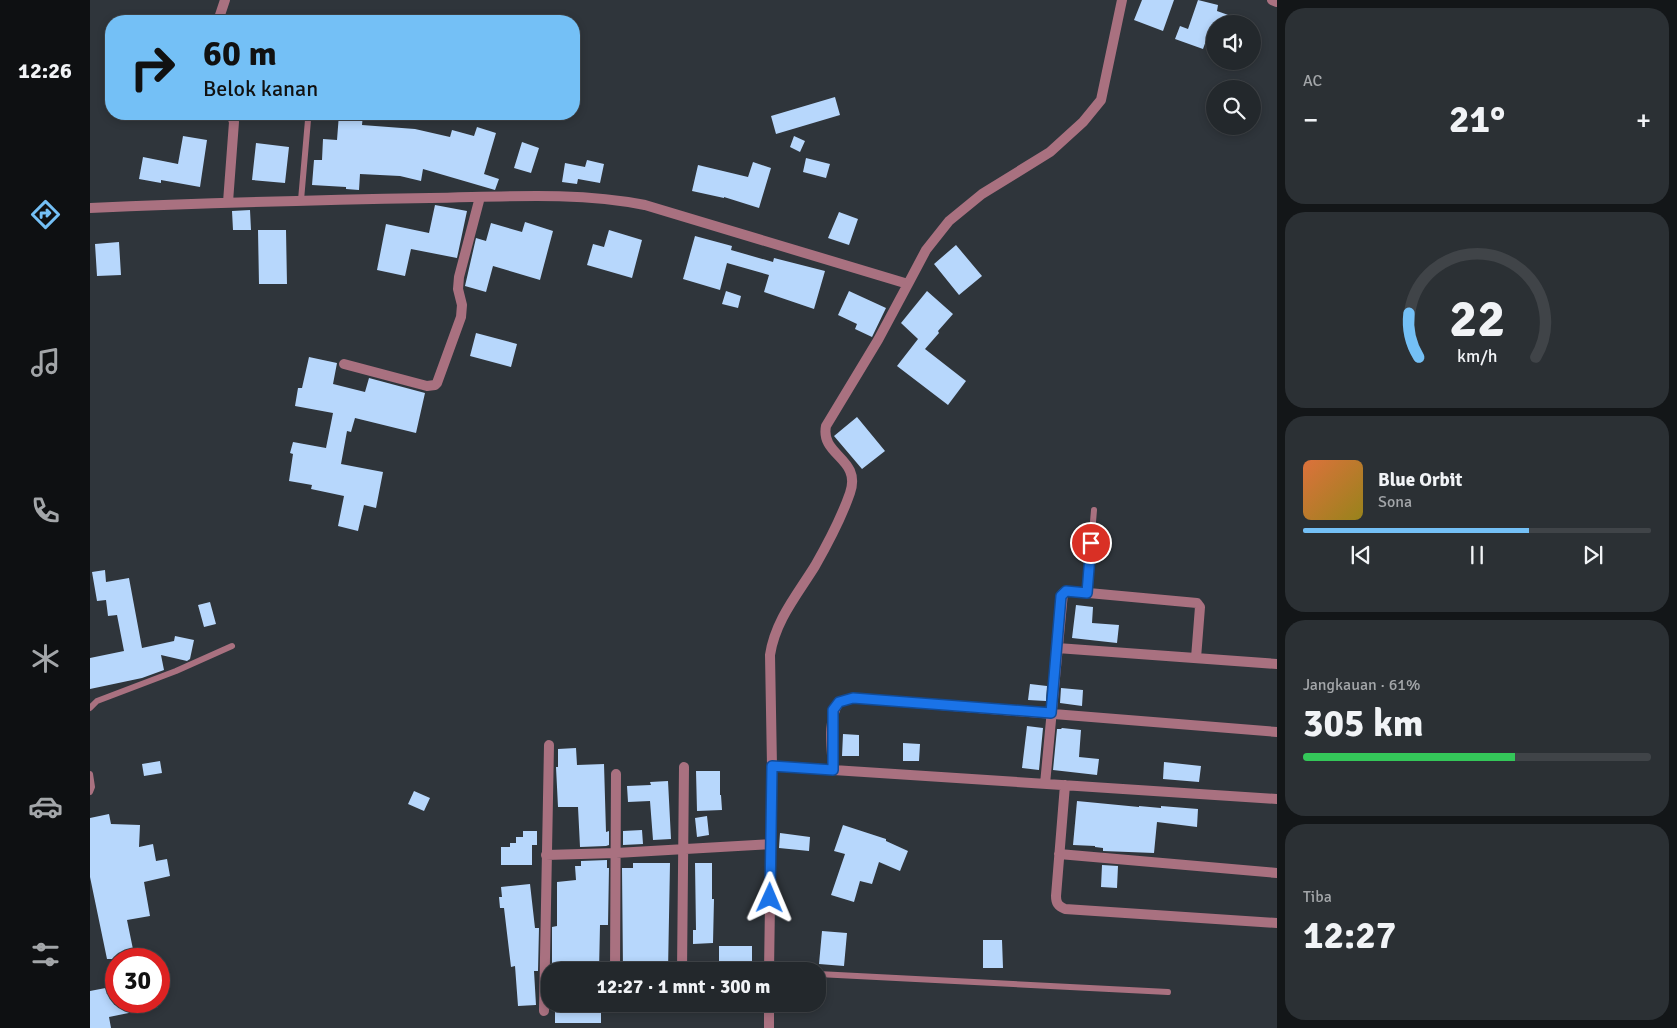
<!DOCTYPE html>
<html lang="id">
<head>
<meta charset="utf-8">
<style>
	:root { --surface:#23282c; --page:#2b3034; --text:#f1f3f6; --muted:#a3a6a9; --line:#404448; --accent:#74c0f6 }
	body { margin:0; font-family:Signika,sans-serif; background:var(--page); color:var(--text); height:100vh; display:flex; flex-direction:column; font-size:19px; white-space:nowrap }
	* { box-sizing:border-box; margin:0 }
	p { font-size:16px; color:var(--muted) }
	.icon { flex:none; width:28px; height:28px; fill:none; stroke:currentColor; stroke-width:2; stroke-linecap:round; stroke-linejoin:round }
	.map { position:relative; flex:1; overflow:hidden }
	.panel { display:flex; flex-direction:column; gap:8px; padding:8px; background:#131618; width:400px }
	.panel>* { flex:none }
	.banner { position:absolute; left:15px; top:15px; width:475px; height:105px; border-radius:20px; box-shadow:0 2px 8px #0003,0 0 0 1px var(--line); background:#74c0f6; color:#111; overflow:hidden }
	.controls { position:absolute; left:1116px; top:15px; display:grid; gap:10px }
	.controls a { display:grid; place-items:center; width:55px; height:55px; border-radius:50%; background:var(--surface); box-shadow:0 2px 8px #0003,0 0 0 1px var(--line); font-size:25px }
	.speed { position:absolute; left:15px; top:948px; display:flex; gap:10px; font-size:25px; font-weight:700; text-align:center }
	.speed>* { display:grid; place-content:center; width:65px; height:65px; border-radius:50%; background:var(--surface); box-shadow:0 2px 8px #0003,0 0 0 1px var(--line); line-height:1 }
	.speed .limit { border:8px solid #d22; background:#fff; color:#111 }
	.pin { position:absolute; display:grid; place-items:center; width:42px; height:42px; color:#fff; margin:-21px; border:2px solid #fff; border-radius:50%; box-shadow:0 1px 5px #0007 }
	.me { position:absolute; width:55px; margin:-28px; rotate:1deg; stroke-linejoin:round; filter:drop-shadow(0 0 4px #0008) }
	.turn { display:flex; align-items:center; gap:18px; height:105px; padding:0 15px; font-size:22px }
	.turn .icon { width:65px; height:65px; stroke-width:2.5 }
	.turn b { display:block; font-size:35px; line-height:42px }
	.big { font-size:38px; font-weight:800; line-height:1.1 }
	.panel .widget { flex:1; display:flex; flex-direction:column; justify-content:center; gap:8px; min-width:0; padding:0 18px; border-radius:20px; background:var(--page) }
	.panel .dial { align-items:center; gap:0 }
	.dial svg { height:130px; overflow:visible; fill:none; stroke:var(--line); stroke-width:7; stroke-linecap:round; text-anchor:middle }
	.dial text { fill:var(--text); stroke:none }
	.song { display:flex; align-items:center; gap:15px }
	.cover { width:60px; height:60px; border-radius:8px; background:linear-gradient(135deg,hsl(20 70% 55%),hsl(50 70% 35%)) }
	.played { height:5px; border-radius:2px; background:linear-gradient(90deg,var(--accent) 65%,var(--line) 65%) }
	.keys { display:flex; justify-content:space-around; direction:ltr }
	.heat { display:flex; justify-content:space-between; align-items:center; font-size:28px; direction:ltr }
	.charge { height:8px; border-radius:4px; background:linear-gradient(90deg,#34c759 61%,var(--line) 0) }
	.trip { position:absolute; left:451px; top:962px; width:285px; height:50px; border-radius:20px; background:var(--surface); box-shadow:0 2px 8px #0003,0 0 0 1px var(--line); font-weight:800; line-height:50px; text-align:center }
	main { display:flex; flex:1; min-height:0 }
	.tabs { display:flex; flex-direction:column; width:90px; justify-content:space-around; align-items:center; background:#0e1012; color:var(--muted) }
	.tabs .icon { width:35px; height:35px }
	.tabs .active { color:var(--accent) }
	.tabs b { font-size:22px; color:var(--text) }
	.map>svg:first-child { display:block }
</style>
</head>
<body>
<main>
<nav class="tabs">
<b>12:26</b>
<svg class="icon active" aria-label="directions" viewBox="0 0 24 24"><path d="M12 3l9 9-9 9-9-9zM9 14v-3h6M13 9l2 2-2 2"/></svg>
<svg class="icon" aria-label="music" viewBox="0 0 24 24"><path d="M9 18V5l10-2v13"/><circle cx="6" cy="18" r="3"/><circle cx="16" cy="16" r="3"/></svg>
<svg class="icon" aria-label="phone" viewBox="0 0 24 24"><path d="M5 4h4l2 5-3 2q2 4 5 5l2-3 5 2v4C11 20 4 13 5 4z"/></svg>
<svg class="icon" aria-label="climate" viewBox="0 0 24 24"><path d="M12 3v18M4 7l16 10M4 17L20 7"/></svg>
<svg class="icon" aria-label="car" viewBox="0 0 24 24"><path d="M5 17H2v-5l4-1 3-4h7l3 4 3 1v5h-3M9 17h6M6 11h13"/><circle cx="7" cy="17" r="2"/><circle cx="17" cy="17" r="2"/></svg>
<svg class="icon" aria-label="filters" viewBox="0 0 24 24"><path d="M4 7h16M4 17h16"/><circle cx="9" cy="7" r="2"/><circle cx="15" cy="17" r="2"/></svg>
</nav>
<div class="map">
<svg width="1187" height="1028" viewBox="0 0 1187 1028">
	<rect width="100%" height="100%" fill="#2f353b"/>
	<path fill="#b7d7fc" d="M1052,0H1084L1073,31L1044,20Z
		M1108,0L1128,5L1127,11L1158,22L1157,24H1122L1113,49L1085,39L1090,26L1098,29Z
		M745,97L750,115L686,134L681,116Z
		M249,114H273L272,125L325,129L360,137L362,130L384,136L387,127L406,133L394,174L409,179L405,190L333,169L331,181L310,176L270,174L269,190L256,189V187L222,185L224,160H232L233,139L247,140Z
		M93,136L117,140L110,187L71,180V183L49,179L53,157L88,164Z
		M704,136L715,141L710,152L700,147Z
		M432,142L449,148L441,173L424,168Z
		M166,143L199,147L195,183L162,180Z
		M716,158L740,164L736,178L713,172Z
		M497,160L514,164L510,183L488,179L487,184L472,182L475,163L495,167Z
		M663,162L681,168L669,208L634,197V198L602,191L608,165L658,177Z
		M345,205L377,211L367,258L321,249L315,276L287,270L296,224L339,233Z
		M160,210L161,230H143L142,211Z
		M749,212L768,219L759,245L738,238Z
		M435,222L463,231L450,280L403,266L396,292L375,286L386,238L396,241L401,223L432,232Z
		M168,230H196L197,284H169Z
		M519,230L552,240L542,278L497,265L503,244L514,247Z
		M605,236L642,246L641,250L683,262L684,258L735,271L724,309L674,292L679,275L637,263L630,290L593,279Z
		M29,242L31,275L7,276L5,244Z
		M866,245L892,276L869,295L844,264Z
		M636,291L651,296L648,308L632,304Z
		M759,291L796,308L782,337L765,329L767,324L748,315Z
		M837,291L863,314L848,331L849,333L835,349L876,381L858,405L807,366L828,339L811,323Z
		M386,333L427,344L421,367L380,356Z
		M219,357L247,363L243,384L275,392L279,378L335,393L326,433L265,418L261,432L257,431L251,464L293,472L286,508L274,505L268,531L248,526L254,496L221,489L222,485L199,481L203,454L200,453L203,442L236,448L243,413L205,406L208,388H212Z
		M767,417L795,451L772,469L744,436Z
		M15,570L16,582L39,578L52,648L84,641L85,636L104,640L100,659L97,661L71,655L74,670L52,678L0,689V658L34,651L27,615L18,616L16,600L7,601L2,572Z
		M120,602L126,624L114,627L108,605Z
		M986,605L1003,607L1002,623L1029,625L1027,643L982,638Z
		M940,684L957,686L956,701L938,700Z
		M971,688L993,690L992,706L970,703Z
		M937,726L953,728L949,770L932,768Z
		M972,728L991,730L989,757L1009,759L1007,775L963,770L967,729H971Z
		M753,734L769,735V756H752Z
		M813,743L830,744L829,761H813Z
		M486,748L487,765L514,764L516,832L519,831V845L516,846L490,847L488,807H468L466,767H468V749Z
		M70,761L72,773L54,776L52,764Z
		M1074,762L1111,766L1109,782L1073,779Z
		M606,771H630V795H631L632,810L607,811Z
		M578,781L581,839L563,840L560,801L538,802L537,786L561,785L560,782Z
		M324,791L340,798L334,811L318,804Z
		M987,801L1049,807V806L1071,808V806L1108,809L1107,827L1067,822L1064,853L1013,851V848L1005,847V846L983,845Z
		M19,814L21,824L50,825L49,847L63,844L66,861L77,859L80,876L54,882L60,916L37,920L45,959H17L0,877V818Z
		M617,816L619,835L607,837L605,818Z
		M753,825L796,839V841L818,851L810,871L789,862L782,884L770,881L764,902L741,895L755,854L744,851Z
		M552,830L553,844L533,845V831Z
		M433,831H447V845H442V865H411V847H420V843H426V837H433Z
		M690,833L720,837L719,851L689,848Z
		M517,860V868H519L518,925H510L509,971H462V927L467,926V882L486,880L485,866H491V861Z
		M543,863H580L578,971H533L532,868H543Z
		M605,863H622V899H624L623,943L603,944V930H606Z
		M1012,865L1028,866L1027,888L1011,887Z
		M440,884L445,928H449L448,971H444L446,1005L428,1006L425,966L421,967L414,908H410L409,897H412L411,887Z
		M732,931L757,933L754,966L729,964Z
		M893,940H912L913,968H893Z
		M629,946H662V967L629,968Z
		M26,986V1001H67L68,1007L19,1017L21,1028H0V991Z
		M484,1004L511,1005V1023H465V1007H484Z"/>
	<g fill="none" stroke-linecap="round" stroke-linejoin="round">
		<path stroke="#a97180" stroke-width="6" d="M211,200L218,120
			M997,593L1004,510
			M0,708L7,701L86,671L142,646
			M0,774L2,787L0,792
			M728,974L1078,992"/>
		<path stroke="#a97180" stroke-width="10" d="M1182,0L1187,2
			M128,21L135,0
			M138,202L144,122L141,114
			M0,208C113,203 227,200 340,198C410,197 486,191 555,205L818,284L788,340L736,426C730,456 772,458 760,493C752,516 737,545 725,566C707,595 685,621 680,655L682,766L679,971
			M818,284L836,250L859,221L892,194L960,152L993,122L1011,100L1032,0
			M254,364L337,386L345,385L347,383L371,317L372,305L368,289L369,277L390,197
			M967,648L1187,664
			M682,766L1187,799
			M743,770C742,749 737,720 749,702L763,698L1187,732
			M955,784L973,593L977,591L1107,603L1110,607L1106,658
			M975,785L966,896C966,903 968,906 975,909L1187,923
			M969,854L1187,873
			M456,855L526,853L681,844
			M525,971L526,774
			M592,971L594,767
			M525,1007V1004
			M454,1011L459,745
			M679,1028V1004"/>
	</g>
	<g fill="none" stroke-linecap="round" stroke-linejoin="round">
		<defs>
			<path id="route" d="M680,898L682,766L743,770V710L749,702L763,698L961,713L971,596L976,591L997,593L1001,543"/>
		</defs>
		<use href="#route" stroke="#114b97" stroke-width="12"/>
		<use href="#route" stroke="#1a73e8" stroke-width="9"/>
	</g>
</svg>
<div class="controls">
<a><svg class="icon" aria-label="sound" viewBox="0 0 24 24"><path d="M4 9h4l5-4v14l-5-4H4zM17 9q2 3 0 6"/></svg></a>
<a><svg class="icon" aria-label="search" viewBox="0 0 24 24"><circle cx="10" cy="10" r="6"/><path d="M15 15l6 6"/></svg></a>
</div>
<div class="speed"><div class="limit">30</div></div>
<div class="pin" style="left:1001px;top:543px;background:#d93025"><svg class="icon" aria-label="arrive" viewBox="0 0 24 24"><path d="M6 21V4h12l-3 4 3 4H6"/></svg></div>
<svg class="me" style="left:680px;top:898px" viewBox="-20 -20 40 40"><path d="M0-17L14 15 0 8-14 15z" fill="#1a73e8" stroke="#fff" stroke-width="4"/></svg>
<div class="trip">12:27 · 1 mnt · 300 m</div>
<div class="banner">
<div class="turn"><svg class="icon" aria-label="right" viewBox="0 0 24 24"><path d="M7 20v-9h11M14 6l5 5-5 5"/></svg><div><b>60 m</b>Belok kanan</div></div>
</div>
</div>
<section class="panel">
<div class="widget"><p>AC</p>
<div class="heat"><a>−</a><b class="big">21°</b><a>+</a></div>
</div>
<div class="widget dial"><svg viewBox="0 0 100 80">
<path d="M14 69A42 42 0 1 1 86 69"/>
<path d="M14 69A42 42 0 0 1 8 42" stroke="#74c0f6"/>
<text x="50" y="56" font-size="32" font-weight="700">22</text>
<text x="50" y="72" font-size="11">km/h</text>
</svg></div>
<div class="widget">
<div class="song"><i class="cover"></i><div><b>Blue Orbit</b><p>Sona</p></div></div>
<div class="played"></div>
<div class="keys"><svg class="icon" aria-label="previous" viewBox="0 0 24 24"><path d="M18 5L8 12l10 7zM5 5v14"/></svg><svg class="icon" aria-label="pause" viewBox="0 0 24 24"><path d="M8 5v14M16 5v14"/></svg><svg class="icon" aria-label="next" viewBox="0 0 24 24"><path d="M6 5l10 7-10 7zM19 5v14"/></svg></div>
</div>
<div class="widget"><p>Jangkauan · 61%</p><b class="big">305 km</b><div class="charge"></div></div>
<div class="widget"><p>Tiba</p><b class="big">12:27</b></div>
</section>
</main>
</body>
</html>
